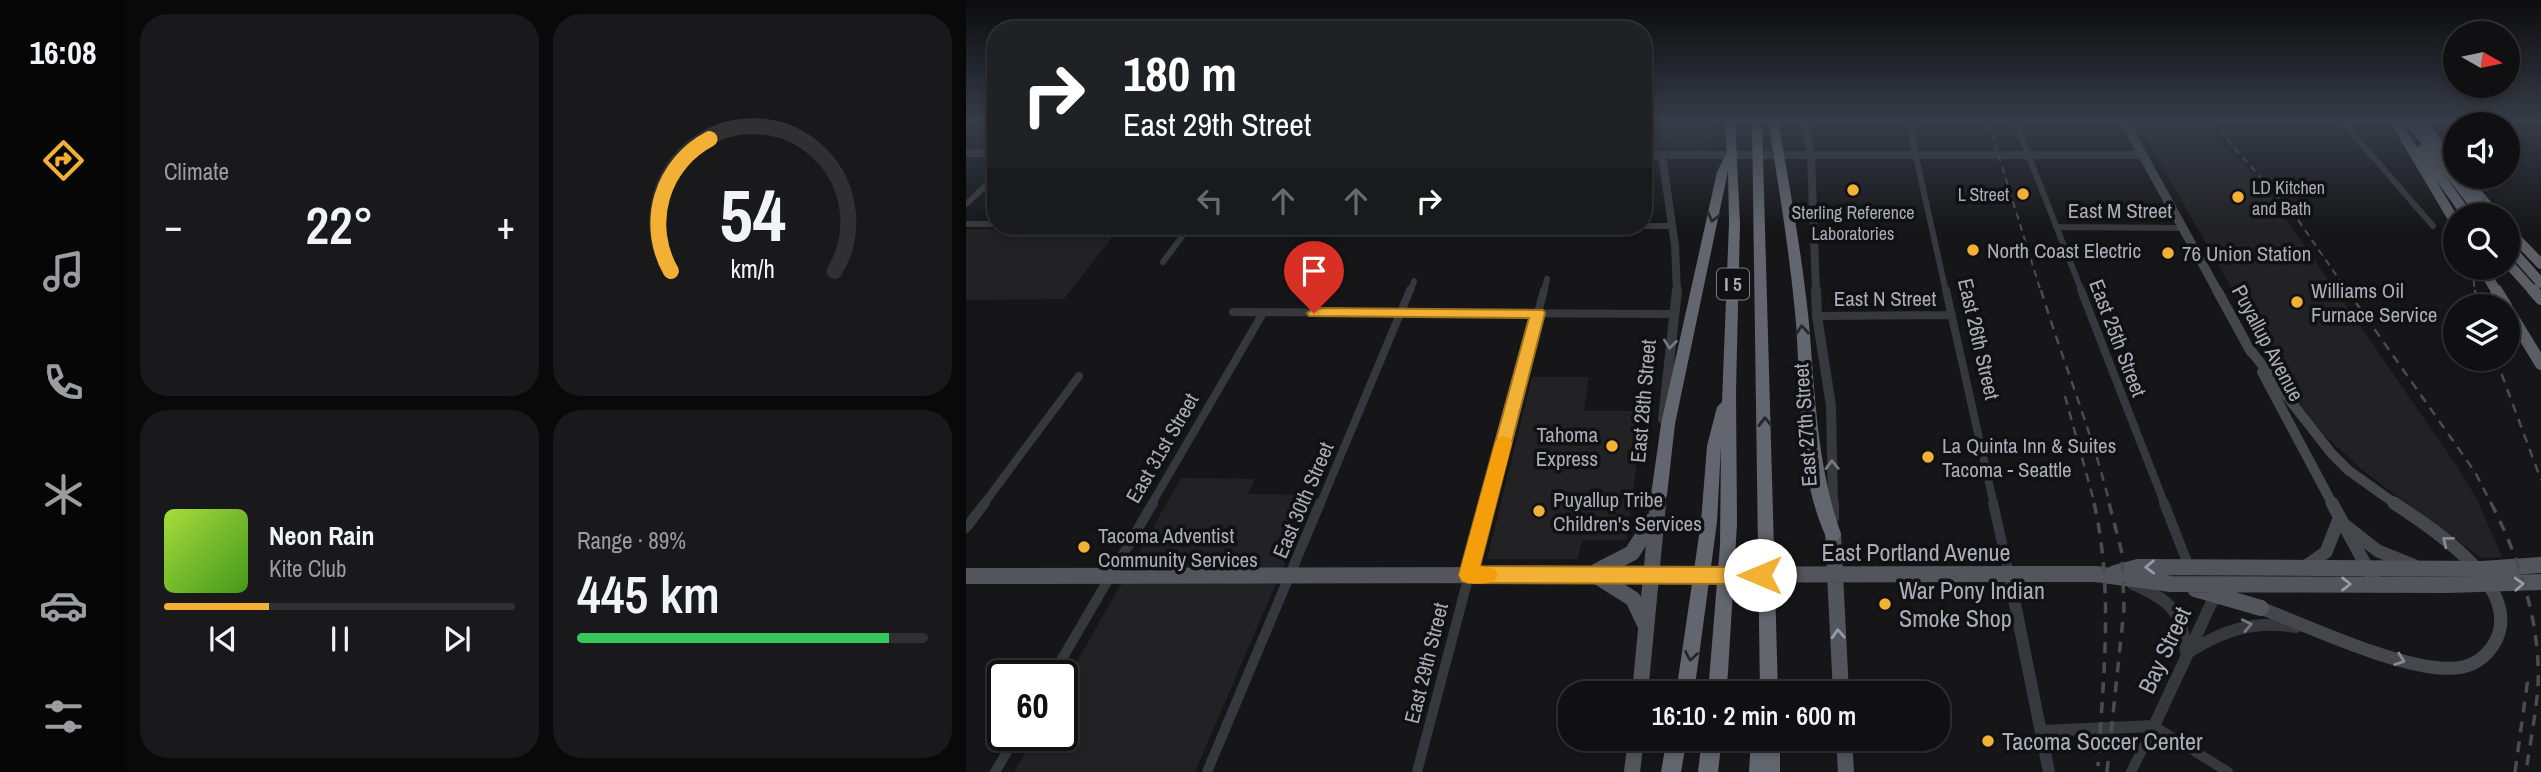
<!DOCTYPE html>
<html lang="en">
<head>
<meta charset="utf-8">
<style>
	:root { --surface:#101012; --page:#19191b; --text:#f1f3f6; --muted:#9c9d9f; --line:#303032; --accent:#f2b134 }
	body { margin:0; font-family:"Archivo Narrow",sans-serif; background:var(--page); color:var(--text); height:100vh; display:flex; flex-direction:column; font-size:26px; white-space:nowrap }
	* { box-sizing:border-box; margin:0 }
	p { font-size:23px; color:var(--muted) }
	.icon { flex:none; width:38px; height:38px; fill:none; stroke:currentColor; stroke-width:2; stroke-linecap:round; stroke-linejoin:round }
	.map { position:relative; flex:1; overflow:hidden }
	.side { display:flex; flex-direction:column; gap:14px; padding:14px; background:#09090a; width:840px }
	.side>* { flex:none }
	.top-card { position:absolute; left:21px; top:21px; width:665px; height:214px; border-radius:28px; box-shadow:0 4px 10px #0003,0 0 0 2px var(--line); background:#202124; color:#fff; overflow:hidden }
	.needle { width:46px; rotate:99deg }
	.fabs { position:absolute; left:1477px; top:21px; display:grid; gap:14px }
	.fabs a { display:grid; place-items:center; width:77px; height:77px; border-radius:50%; background:var(--surface); box-shadow:0 4px 10px #0003,0 0 0 2px var(--line); font-size:35px }
	.speed { position:absolute; left:21px; top:660px; display:flex; gap:14px; font-size:35px; font-weight:700; text-align:center }
	.speed>* { display:grid; place-content:center; width:91px; height:91px; border-radius:50%; background:var(--surface); box-shadow:0 4px 10px #0003,0 0 0 2px var(--line); line-height:1 }
	.speed .limit { border:4px solid #111; border-radius:10px; background:#fff; color:#111 }
	.pin { position:absolute; display:grid; place-items:center; width:60px; height:60px; color:#fff; margin:-72px -30px; border-radius:50% 50% 50% 0; rotate:-45deg; box-shadow:0 0 7px #0007 }
	.pin .icon { rotate:45deg }
	.me { position:absolute; width:77px; margin:-38px; rotate:270deg; stroke-linejoin:round; filter:drop-shadow(0 0 5px #0008) }
	.turn { display:flex; align-items:center; gap:24px; height:147px; padding:0 21px; font-size:32px }
	.turn .icon { width:91px; height:91px; stroke-width:2.5 }
	.turn b { display:block; font-size:49px; line-height:60px }
	.lanes { display:flex; align-items:center; height:66px; padding:0 21px; background:#0003; justify-content:center; gap:35px; direction:ltr }
	.lanes .off { opacity:.35 }
	.big { font-size:52px; font-weight:600; line-height:1.1 }
	.side .widget { flex:1; display:flex; flex-direction:column; justify-content:center; gap:10px; min-width:0; padding:0 24px; border-radius:28px; background:var(--page) }
	.side .dial { align-items:center; gap:0 }
	.dial svg { height:182px; overflow:visible; fill:none; stroke:var(--line); stroke-width:7; stroke-linecap:round; text-anchor:middle }
	.dial text { fill:var(--text); stroke:none }
	.song { display:flex; align-items:center; gap:21px }
	.cover { width:84px; height:84px; border-radius:10px; background:linear-gradient(135deg,hsl(80 70% 55%),hsl(100 70% 35%)) }
	.played { height:7px; border-radius:4px; background:linear-gradient(90deg,var(--accent) 30%,var(--line) 30%) }
	.keys { display:flex; justify-content:space-around; direction:ltr }
	.heat { display:flex; justify-content:space-between; align-items:center; font-size:38px; direction:ltr }
	.charge { height:10px; border-radius:5px; background:linear-gradient(90deg,#34c759 89%,var(--line) 0) }
	.side .tiles { flex:1; display:grid; gap:14px; grid-template-columns:repeat(2,1fr) }
	.trip { position:absolute; left:592px; top:681px; width:392px; height:70px; border-radius:28px; background:var(--surface); box-shadow:0 4px 10px #0003,0 0 0 2px var(--line); font-weight:600; line-height:70px; text-align:center }
	main { display:flex; flex:1; min-height:0 }
	.dock { display:flex; flex-direction:column; width:126px; justify-content:space-around; align-items:center; background:#060607; color:var(--muted) }
	.dock .icon { width:49px; height:49px }
	.dock .active { color:var(--accent) }
	.dock b { font-size:32px; color:var(--text) }
	.map>svg:first-child { display:block }
</style>
</head>
<body>
<main>
<nav class="dock">
<b>16:08</b>
<svg class="icon active" aria-label="directions" viewBox="0 0 24 24"><path d="M12 3l9 9-9 9-9-9zM9 14v-3h6M13 9l2 2-2 2"/></svg>
<svg class="icon" aria-label="music" viewBox="0 0 24 24"><path d="M9 18V5l10-2v13"/><circle cx="6" cy="18" r="3"/><circle cx="16" cy="16" r="3"/></svg>
<svg class="icon" aria-label="phone" viewBox="0 0 24 24"><path d="M5 4h4l2 5-3 2q2 4 5 5l2-3 5 2v4C11 20 4 13 5 4z"/></svg>
<svg class="icon" aria-label="climate" viewBox="0 0 24 24"><path d="M12 3v18M4 7l16 10M4 17L20 7"/></svg>
<svg class="icon" aria-label="car" viewBox="0 0 24 24"><path d="M5 17H2v-5l4-1 3-4h7l3 4 3 1v5h-3M9 17h6M6 11h13"/><circle cx="7" cy="17" r="2"/><circle cx="17" cy="17" r="2"/></svg>
<svg class="icon" aria-label="filters" viewBox="0 0 24 24"><path d="M4 7h16M4 17h16"/><circle cx="9" cy="7" r="2"/><circle cx="15" cy="17" r="2"/></svg>
</nav>
<section class="side">
<div class="tiles">
<div class="widget"><p>Climate</p>
<div class="heat"><a>−</a><b class="big">22°</b><a>+</a></div>
</div>
<div class="widget dial"><svg viewBox="0 0 100 80">
<path d="M14 69A42 42 0 1 1 86 69"/>
<path d="M14 69A42 42 0 0 1 31 11" stroke="#f2b134"/>
<text x="50" y="56" font-size="32" font-weight="700">54</text>
<text x="50" y="72" font-size="11">km/h</text>
</svg></div>
<div class="widget">
<div class="song"><i class="cover"></i><div><b>Neon Rain</b><p>Kite Club</p></div></div>
<div class="played"></div>
<div class="keys"><svg class="icon" aria-label="previous" viewBox="0 0 24 24"><path d="M18 5L8 12l10 7zM5 5v14"/></svg><svg class="icon" aria-label="pause" viewBox="0 0 24 24"><path d="M8 5v14M16 5v14"/></svg><svg class="icon" aria-label="next" viewBox="0 0 24 24"><path d="M6 5l10 7-10 7zM19 5v14"/></svg></div>
</div>
<div class="widget"><p>Range · 89%</p><b class="big">445 km</b><div class="charge"></div></div>
</div>
</section>
<div class="map">
<svg width="1575" height="772" viewBox="0 0 1575 772">
	<rect width="100%" height="100%" fill="#161618"/>
	<path fill="#222225" d="M1170,121H1233L1296,184L1491,466L1512,501L1536,557L1515,558L1399,472L1358,435L1328,397Z
		M0,229H39L152,230L98,299L0,300Z
		M566,377H623L618,411H677L661,540H616L612,559H521Z
		M215,478L289,479L282,494L348,495L229,772H48L69,735H96V688Z"/>
	<path fill="#1c231d" d="M681,121H746L742,150L708,151Z"/>
	<g fill="none" stroke-linecap="round" stroke-linejoin="round">
		<path stroke="#37383d" stroke-width="6" d="M942,121L980,292
			M1049,121L1116,292
			M1376,121L1467,226
			M0,204L30,176
			M0,224H30
			M416,226H706
			M1090,227L1218,228
			M197,262L224,226
			M444,292L448,281
			M578,292L581,279"/>
		<path stroke="#37383d" stroke-width="8" d="M980,290L1028,505
			M1115,290L1199,505
			M267,312L708,314
			M851,316L986,315
			M17,505L113,376
			M185,505L297,313
			M354,505L444,290
			M521,505L578,290"/>
		<path stroke="#37383d" stroke-width="10" d="M1027,503L1043,574
			M1198,503L1223,567
			M0,528L19,503
			M86,676L187,503
			M29,772L51,735
			M241,772L354,503
			M451,772L522,503
			M1165,772L1188,726L1262,772"/>
		<path stroke="#37383d" stroke-width="8" d="M838,121L845,155L850,292
			M0,153H30
			M677,155H1177
			M696,155L709,246L711,292"/>
		<path stroke="#37383d" stroke-width="10" d="M850,290L851,316L865,406L867,505
			M697,419L711,290"/>
		<path stroke="#37383d" stroke-width="12" d="M867,503V518
			M1043,574L1083,772
			M1167,584C1203,600 1216,610 1220,651
			M1223,652C1257,630 1289,620 1330,627
			M1075,731L1188,726L1251,591"/>
		<path stroke="#45474d" stroke-width="9" d="M1158,121L1252,292"/>
		<path stroke="#45474d" stroke-width="10" d="M1251,290L1285,352
			M1282,347L1366,454L1382,470L1431,505
			M1296,372L1367,505"/>
		<path stroke="#45474d" stroke-width="13" d="M1366,503L1410,584
			M1380,526L1412,551L1447,565
			M1340,566L1360,552L1373,519
			M1295,608C1341,626 1442,673 1489,668C1507,667 1519,658 1528,644C1561,588 1465,528 1428,503"/>
		<path stroke="#53555c" stroke-width="12" d="M692,505L693,495"/>
		<path stroke="#53555c" stroke-width="16" d="M867,534L875,693
			M631,571L666,553L687,520
			M1149,573L1172,567L1516,569L1575,565
			M629,575L667,599L679,624
			M0,576L1130,574L1205,584L1482,585L1575,582
			M1229,589L1295,608
			M674,693L692,503
			M878,738L880,772
			M666,772L670,738"/>
		<path stroke="#5b5e65" stroke-width="10" d="M1429,121L1489,222
			M1444,121L1516,215
			M1459,127L1489,165
			M1455,150L1501,215
			M1498,177L1529,215
			M1542,230L1575,264
			M1542,246L1575,283
			M1542,263L1568,292
			M1516,268L1531,292"/>
		<path stroke="#5b5e65" stroke-width="12" d="M1530,290L1540,306
			M1567,290L1575,299
			M1542,310L1575,364"/>
		<path fill="#63666e" fill-rule="evenodd" d="M759,121H769L774,223L770,391L771,524L762,672L760,693H742L754,545L755,446L751,522L728,693H710L735,522L741,446L751,407L756,402L763,223L762,171L709,424L701,495L699,500L693,501L687,500L685,495L695,424L751,172L761,152Z
			M786,121H796L812,693H794Z
			M802,121H812C824,188 836,255 843,323C849,395 851,465 875,534L873,539L867,541L861,539C831,476 835,391 830,323C824,255 813,188 802,121Z
			M701,738H721L715,772H695Z
			M736,738H756L752,772H732Z
			M785,738H814V772H783Z"/>
		<path stroke="#4a4c52" stroke-width="2" stroke-dasharray="7 5" stroke-linecap="butt" d="M1022,121L1075,292
			M1245,121L1332,220L1382,292
			M1535,124L1536,121
			M1515,215L1523,177
			M1506,268L1509,292"/>
		<path stroke="#4a4c52" stroke-width="2.5" stroke-dasharray="9 7" stroke-linecap="butt" d="M1075,290C1097,362 1126,432 1144,505
			M1381,290L1509,472L1526,505
			M1509,290L1511,306
			M1530,359L1575,480
			M1099,396L1129,505"/>
		<path stroke="#4a4c52" stroke-width="3.5" stroke-dasharray="11 9" stroke-linecap="butt" d="M1128,503C1148,590 1137,678 1132,766
			M1525,503C1553,557 1575,624 1572,686C1570,714 1564,743 1560,772
			M1141,772L1158,609L1156,553L1143,503
			M1549,772L1562,678"/>
	</g>
	<defs><path id="oneway-chevron" d="M-2-3.5L2.5 0L-2 3.5" fill="none" stroke-width="1.6" stroke-linecap="round" stroke-linejoin="round" transform="scale(1.75)"/></defs>
	<g stroke="#26262a">
		<use href="#oneway-chevron" transform="translate(747 217) rotate(103)"/>
		<use href="#oneway-chevron" transform="translate(836 330) rotate(-95)"/>
		<use href="#oneway-chevron" transform="translate(799 422) rotate(-91)"/>
		<use href="#oneway-chevron" transform="translate(725 656) rotate(99)"/>
	</g>
	<g stroke="#757881">
		<use href="#oneway-chevron" transform="translate(704 344) rotate(96)"/>
		<use href="#oneway-chevron" transform="translate(866 465) rotate(-91)"/>
		<use href="#oneway-chevron" transform="translate(1281 625) rotate(-12)"/>
	</g>
	<g stroke="#858993">
		<use href="#oneway-chevron" transform="translate(1481 541) rotate(-142)"/>
		<use href="#oneway-chevron" transform="translate(1434 660) rotate(19)"/>
	</g>
	<g stroke="#979ba6">
		<use href="#oneway-chevron" transform="translate(1184 567) rotate(179)"/>
		<use href="#oneway-chevron" transform="translate(1380 584)"/>
		<use href="#oneway-chevron" transform="translate(1553 584) rotate(-3)"/>
		<use href="#oneway-chevron" transform="translate(872 634) rotate(-93)"/>
	</g>
	<linearGradient id="sky" x2="0" y2="1"><stop stop-color="#0c0c0d"/><stop offset="0.53" stop-color="#363c48"/><stop offset="1" stop-color="#363c48" stop-opacity="0"/></linearGradient>
	<rect width="1575" height="229" fill="url(#sky)"/>
	<path fill="#f2b134" stroke="#9d7322" stroke-width="2" d="M348,308L577,310L579,313L514,566L794,567L800,569L803,575L800,581L794,584L502,583L496,581L493,575L563,318L343,316L341,313Z"/>
	<path fill="#f59e0b" d="M537,436L543,438L546,443L514,566L529,569L532,575L529,581C519,584 506,585 496,581L493,575L529,443L532,438Z"/>
	<g fill="#f2b134" stroke="#111113" stroke-width="2.5">
		<circle cx="887" cy="190" r="7"/>
		<circle cx="1057" cy="194" r="7"/>
		<circle cx="1272" cy="197" r="7"/>
		<circle cx="1007" cy="250" r="7"/>
		<circle cx="1202" cy="253" r="7"/>
		<circle cx="1331" cy="302" r="7"/>
		<circle cx="646" cy="446" r="7"/>
		<circle cx="962" cy="457" r="7"/>
		<circle cx="573" cy="511" r="7"/>
		<circle cx="118" cy="547" r="7"/>
		<circle cx="919" cy="604" r="7"/>
		<circle cx="1022" cy="741" r="7"/>
	</g>
	<g text-anchor="middle" dominant-baseline="central" stroke-width="7" stroke-linejoin="round" paint-order="stroke">
		<g font-size="18" fill="#a8adb8" stroke="#111113" text-anchor="start">
			<text x="1286" y="187">LD Kitchen<tspan x="1286" dy="21">and Bath</tspan></text>
			<text x="1043" y="194" text-anchor="end">L Street</text>
			<text x="887" y="212" text-anchor="middle">Sterling Reference<tspan x="887" dy="21">Laboratories</tspan></text>
		</g>
		<rect fill="#111113" stroke="#7b7e86" stroke-width="2" x="751" y="268.5" width="32" height="31" rx="5"/>
		<g font-size="19" font-weight="bold" fill="#a8adb8">
			<text x="767" y="284">I 5</text>
		</g>
		<g font-size="21" fill="#a8adb8" stroke="#111113">
			<text x="1154" y="210">East M Street</text>
			<text x="919" y="298">East N Street</text>
			<text transform="translate(1152 338) rotate(69)">East 25th Street</text>
			<text transform="translate(1013 339) rotate(77)">East 26th Street</text>
			<text transform="translate(1302 343) rotate(62)">Puyallup Avenue</text>
			<text transform="translate(677 401) rotate(-85)">East 28th Street</text>
			<text transform="translate(839 425) rotate(-94)">East 27th Street</text>
			<text transform="translate(196 448) rotate(-60)">East 31st Street</text>
			<text transform="translate(337 500) rotate(-67)">East 30th Street</text>
			<text transform="translate(460 663) rotate(-76)">East 29th Street</text>
		</g>
		<g font-size="21" fill="#a8adb8" stroke="#111113" text-anchor="start">
			<text x="1021" y="250">North Coast Electric</text>
			<text x="1216" y="253">76 Union Station</text>
			<text x="1345" y="290">Williams Oil<tspan x="1345" dy="24">Furnace Service</tspan></text>
			<text x="632" y="434" text-anchor="end">Tahoma<tspan x="632" dy="24">Express</tspan></text>
			<text x="976" y="445">La Quinta Inn &amp; Suites<tspan x="976" dy="24">Tacoma - Seattle</tspan></text>
			<text x="587" y="499">Puyallup Tribe<tspan x="587" dy="24">Children's Services</tspan></text>
			<text x="132" y="535">Tacoma Adventist<tspan x="132" dy="24">Community Services</tspan></text>
		</g>
		<g font-size="24" fill="#a8adb8" stroke="#111113">
			<text x="950" y="552">East Portland Avenue</text>
			<text transform="translate(1198 650) rotate(-65)">Bay Street</text>
		</g>
		<g font-size="24" fill="#a8adb8" stroke="#111113" text-anchor="start">
			<text x="933" y="590">War Pony Indian<tspan x="933" dy="28">Smoke Shop</tspan></text>
			<text x="1036" y="741">Tacoma Soccer Center</text>
		</g>
	</g>
</svg>
<div class="fabs">
<a><svg class="needle" viewBox="-14 -14 28 28"><path d="M0-13l5 13h-10z" fill="#e53935"/><path d="M0 13l5-13h-10z" fill="#9c9d9f"/></svg></a>
<a><svg class="icon" aria-label="sound" viewBox="0 0 24 24"><path d="M4 9h4l5-4v14l-5-4H4zM17 9q2 3 0 6"/></svg></a>
<a><svg class="icon" aria-label="search" viewBox="0 0 24 24"><circle cx="10" cy="10" r="6"/><path d="M15 15l6 6"/></svg></a>
<a><svg class="icon" aria-label="layers" viewBox="0 0 24 24"><path d="M12 4l9 5-9 5-9-5zM3 14l9 5 9-5"/></svg></a>
</div>
<div class="speed"><div class="limit">60</div></div>
<div class="pin" style="left:348px;top:313px;background:#d93025"><svg class="icon" aria-label="arrive" viewBox="0 0 24 24"><path d="M6 21V4h12l-3 4 3 4H6"/></svg></div>
<svg class="me" style="left:794px;top:575px" viewBox="-20 -20 40 40"><circle r="19" fill="#fff"/><path d="M0-13L10 11 0 6-10 11z" fill="#f2b134"/></svg>
<div class="trip">16:10 · 2 min · 600 m</div>
<div class="top-card">
<div class="turn"><svg class="icon" aria-label="right" viewBox="0 0 24 24"><path d="M7 20v-9h11M14 6l5 5-5 5"/></svg><div><b>180 m</b>East 29th Street</div></div>
<div class="lanes"><svg class="icon off" aria-label="left" viewBox="0 0 24 24"><path d="M17 20v-9H6M10 6l-5 5 5 5"/></svg><svg class="icon off" aria-label="ahead" viewBox="0 0 24 24"><path d="M12 20V5M6 11l6-6 6 6"/></svg><svg class="icon off" aria-label="ahead" viewBox="0 0 24 24"><path d="M12 20V5M6 11l6-6 6 6"/></svg><svg class="icon" aria-label="right" viewBox="0 0 24 24"><path d="M7 20v-9h11M14 6l5 5-5 5"/></svg></div>
</div>
</div>
</main>
</body>
</html>
